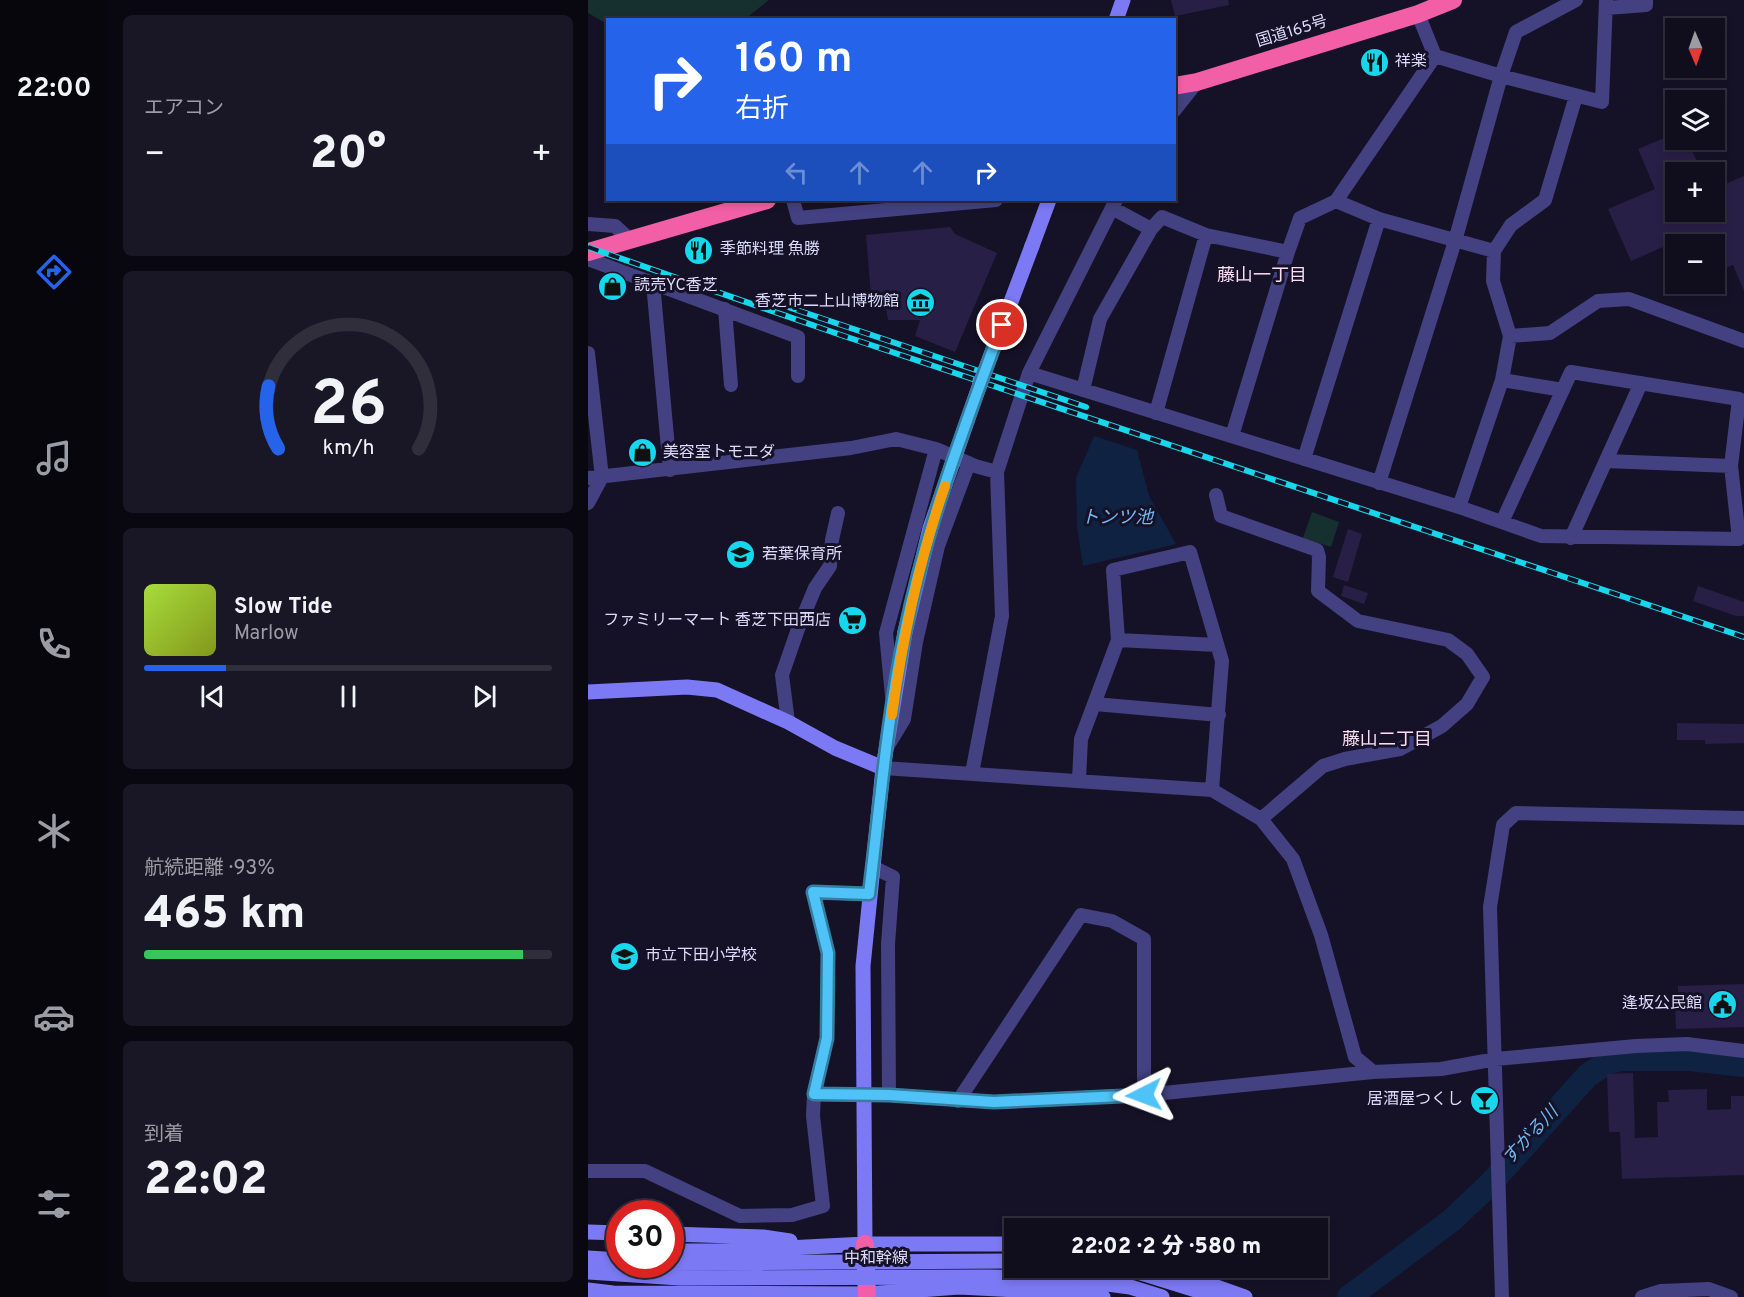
<!DOCTYPE html>
<html lang="ja">
<head>
<meta charset="utf-8">
<style>
	:root { --surface:#100e1d; --page:#191726; --text:#f1f3f6; --muted:#9c9ca4; --line:#302e3b; --accent:#2563eb }
	body { margin:0; font-family:Overpass,"Noto Sans JP",sans-serif; background:var(--page); color:var(--text); height:100vh; display:flex; flex-direction:column; font-size:22px; white-space:nowrap }
	* { box-sizing:border-box; margin:0 }
	p { font-size:20px; color:var(--muted) }
	.icon { flex:none; width:33px; height:33px; fill:none; stroke:currentColor; stroke-width:2; stroke-linecap:round; stroke-linejoin:round }
	.map { position:relative; flex:1; overflow:hidden }
	.side { display:flex; flex-direction:column; gap:15px; padding:15px; background:#090810; width:480px }
	.side>* { flex:none }
	.guide { position:absolute; left:18px; top:18px; width:570px; height:183px; border-radius:0px; box-shadow:0 3px 9px #0003,0 0 0 2px var(--line); background:#2563eb; color:#fff; overflow:hidden }
	.needle { width:39px; rotate:178deg }
	.buttons { position:absolute; left:1077px; top:18px; display:grid; gap:12px }
	.buttons a { display:grid; place-items:center; width:60px; height:60px; border-radius:0px; background:var(--surface); box-shadow:0 3px 9px #0003,0 0 0 2px var(--line); font-size:30px }
	.speed { position:absolute; left:18px; top:1200px; display:flex; gap:12px; font-size:30px; font-weight:700; text-align:center }
	.speed>* { display:grid; place-content:center; width:78px; height:78px; border-radius:50%; background:var(--surface); box-shadow:0 3px 9px #0003,0 0 0 2px var(--line); line-height:1 }
	.speed .limit { border:9px solid #d22; background:#fff; color:#111 }
	.pin { position:absolute; display:grid; place-items:center; width:51px; height:51px; color:#fff; margin:-26px; border:3px solid #fff; border-radius:50%; box-shadow:0 2px 6px #0007 }
	.me { position:absolute; width:66px; margin:-33px; rotate:267deg; stroke-linejoin:round; filter:drop-shadow(0 0 4px #0008) }
	.turn { display:flex; align-items:center; gap:21px; height:126px; padding:0 30px; font-size:27px }
	.turn .icon { width:78px; height:78px; stroke-width:2.5 }
	.turn b { display:block; font-size:42px; line-height:51px }
	.lanes { display:flex; align-items:center; height:57px; padding:0 30px; background:#0003; justify-content:center; gap:30px; direction:ltr }
	.lanes .off { opacity:.35 }
	.big { font-size:45px; font-weight:800; line-height:1.1 }
	.side .tile { flex:1; display:flex; flex-direction:column; justify-content:center; gap:9px; min-width:0; padding:0 21px; border-radius:9px; background:var(--page) }
	.side .dial { align-items:center; gap:0 }
	.dial svg { height:156px; overflow:visible; fill:none; stroke:var(--line); stroke-width:7; stroke-linecap:round; text-anchor:middle }
	.dial text { fill:var(--text); stroke:none }
	.song { display:flex; align-items:center; gap:18px }
	.cover { width:72px; height:72px; border-radius:9px; background:linear-gradient(135deg,hsl(80 70% 55%),hsl(70 70% 35%)) }
	.played { height:6px; border-radius:3px; background:linear-gradient(90deg,var(--accent) 20%,var(--line) 20%) }
	.keys { display:flex; justify-content:space-around; direction:ltr }
	.heat { display:flex; justify-content:space-between; align-items:center; font-size:33px; direction:ltr }
	.charge { height:9px; border-radius:4px; background:linear-gradient(90deg,#34c759 93%,var(--line) 0) }
	.trip { position:absolute; left:416px; top:1218px; width:324px; height:60px; border-radius:0px; background:var(--surface); box-shadow:0 3px 9px #0003,0 0 0 2px var(--line); font-weight:800; line-height:60px; text-align:center }
	main { display:flex; flex:1; min-height:0 }
	.menu { display:flex; flex-direction:column; width:108px; justify-content:space-around; align-items:center; background:#06060c; color:var(--muted) }
	.menu .icon { width:42px; height:42px }
	.menu .on { color:var(--accent) }
	.menu b { font-size:27px; color:var(--text) }
	.map>svg:first-child { display:block }
</style>
</head>
<body>
<main>
<nav class="menu">
<b>22:00</b>
<svg class="icon on" aria-label="directions" viewBox="0 0 24 24"><path d="M12 3l9 9-9 9-9-9zM9 14v-3h6M13 9l2 2-2 2"/></svg>
<svg class="icon" aria-label="music" viewBox="0 0 24 24"><path d="M9 18V5l10-2v13"/><circle cx="6" cy="18" r="3"/><circle cx="16" cy="16" r="3"/></svg>
<svg class="icon" aria-label="phone" viewBox="0 0 24 24"><path d="M5 4h4l2 5-3 2q2 4 5 5l2-3 5 2v4C11 20 4 13 5 4z"/></svg>
<svg class="icon" aria-label="climate" viewBox="0 0 24 24"><path d="M12 3v18M4 7l16 10M4 17L20 7"/></svg>
<svg class="icon" aria-label="car" viewBox="0 0 24 24"><path d="M5 17H2v-5l4-1 3-4h7l3 4 3 1v5h-3M9 17h6M6 11h13"/><circle cx="7" cy="17" r="2"/><circle cx="17" cy="17" r="2"/></svg>
<svg class="icon" aria-label="filters" viewBox="0 0 24 24"><path d="M4 7h16M4 17h16"/><circle cx="9" cy="7" r="2"/><circle cx="15" cy="17" r="2"/></svg>
</nav>
<section class="side">
<div class="tile"><p>エアコン</p>
<div class="heat"><a>−</a><b class="big">20°</b><a>+</a></div>
</div>
<div class="tile dial"><svg viewBox="0 0 100 80">
<path d="M14 69A42 42 0 1 1 86 69"/>
<path d="M14 69A42 42 0 0 1 9 37" stroke="#2563eb"/>
<text x="50" y="56" font-size="32" font-weight="700">26</text>
<text x="50" y="72" font-size="11">km/h</text>
</svg></div>
<div class="tile">
<div class="song"><i class="cover"></i><div><b>Slow Tide</b><p>Marlow</p></div></div>
<div class="played"></div>
<div class="keys"><svg class="icon" aria-label="previous" viewBox="0 0 24 24"><path d="M18 5L8 12l10 7zM5 5v14"/></svg><svg class="icon" aria-label="pause" viewBox="0 0 24 24"><path d="M8 5v14M16 5v14"/></svg><svg class="icon" aria-label="next" viewBox="0 0 24 24"><path d="M6 5l10 7-10 7zM19 5v14"/></svg></div>
</div>
<div class="tile"><p>航続距離 · 93%</p><b class="big">465 km</b><div class="charge"></div></div>
<div class="tile"><p>到着</p><b class="big">22:02</b></div>
</section>
<div class="map">
<svg width="1156" height="1297" viewBox="0 0 1156 1297">
	<rect width="100%" height="100%" fill="#151227"/>
	<path fill="#15302f" d="M0,0H181L157,19L20,20L19,24L0,13Z
		M724,512L751,522L743,547L715,538Z"/>
	<path fill="#0f2242" d="M506,436L549,450L561,496L588,544L495,566L489,526L488,478Z"/>
	<g fill="none" stroke-linecap="round" stroke-linejoin="round">
		<path stroke="#0f2242" stroke-width="24" d="M761,1297L864,1220L902,1184L1000,1075L1019,1063L1034,1059H1102L1156,1065"/>
	</g>
	<path fill="#271f46" d="M583,0H640L641,5L587,16Z
		M1088,133V140H1099L1114,172H1088V212H1126V189L1156,176V291L1145,265L1126,273V244H1082L1043,261L1020,209L1067,189L1050,149Z
		M362,227L367,234L409,253L367,352L327,336L332,320H300L298,308H284L278,235Z
		M760,529L774,534L760,582L745,577Z
		M756,585L780,593L776,604L753,596Z
		M1110,586L1156,602V616H1148L1105,601Z
		M1089,723L1156,724V743L1117,744V740H1089Z
		M1156,984V1027L1088,1029L1087,1005L1090,1004V986Z
		M1045,1073L1047,1138L1070,1137L1069,1102H1081L1080,1090L1119,1089V1110L1143,1109V1096H1156V1175L1034,1179L1032,1132H1021L1019,1074Z"/>
	<g fill="none" stroke-linecap="round" stroke-linejoin="round">
		<path stroke="#434182" stroke-width="14" d="M1019,8L1058,5V0
			M830,14L847,56L913,76L1014,102L1018,0
			M586,111L609,82
			M205,200L210,218L408,200
			M528,200L441,373L871,507L953,536L1151,539L1143,466L1151,399L983,372L914,522
			M748,201L847,56
			M524,208L563,229
			M0,224L27,226L41,239
			M0,259L210,337V376
			M65,283L82,470
			M137,309L143,385
			M922,336L962,333L1010,301L1041,299L1156,341
			M0,353L14,477L0,503
			M914,380L975,390
			M495,390L512,319L563,229L574,217L618,235
			M568,413L618,235L700,252
			M644,436L700,252L712,218L748,201L791,219L906,251
			M716,459L791,219
			M1018,461L1143,466
			M409,472L441,373
			M0,478L263,448L308,439L348,449L387,466L409,472L414,616L384,773
			M791,483L867,241L913,76L928,32L988,0
			M628,495L633,516L729,550L731,557L730,591L770,621L860,640L879,654L895,677L879,704L854,726L812,749L757,759L735,766L673,819
			M871,507L914,380L922,336L905,281L906,251L923,225L957,200L988,96
			M983,538L1053,383
			M530,640L629,645
			M304,696L298,633L348,449
			M507,704L631,715
			M200,722L194,675L210,629L227,588L242,566L244,540L250,513
			M299,747L316,719L328,642L350,546L381,463
			M295,768L624,790L673,819L705,859L733,935L767,1057L785,1072
			M491,780L493,739L530,640L525,570L602,552L634,661L624,790
			M285,867L305,877L300,944L301,1095L406,1102L556,1095L785,1072L853,1069L908,1059L1048,1046L1099,1044L1156,1051
			M226,1093L239,1038L240,953L225,892L281,894
			M370,1101L493,915L524,921L556,939V1095
			M0,1171H57L152,1216L204,1215L235,1206L225,1116L226,1093L242,1094
			M914,1297L902,907L915,825L928,813L1156,818
			M1054,1297L1073,1291L1121,1289L1143,1297"/>
		<path stroke="#7c79f4" stroke-width="15" d="M528,20L535,0
			M444,246L461,200
			M0,692L99,687L129,690L200,722L247,748L295,768
			M0,1232L32,1233
			M82,1234L175,1237L202,1241
			M277,1244L275,966L295,768L317,632
			M82,1251H143L277,1244H426
			M0,1258L32,1260
			M518,1268L550,1272L630,1297
			M575,1268L657,1297
			M0,1290L25,1293L279,1294L371,1287L488,1293L515,1297"/>
		<path stroke="#f25fa6" stroke-width="18" d="M586,86L609,82L830,14L865,0
			M0,252L179,200
			M277,1244L279,1297"/>
		<defs>
			<path id="rail" d="M0,247L253,335L1156,637
				M188,303L498,407"/>
		</defs>
		<use href="#rail" stroke="#16d7ec" stroke-width="6"/>
		<use href="#rail" stroke="#151227" stroke-width="4" stroke-dasharray="11" stroke-linecap="butt"/>
		<path stroke="#434182" stroke-width="14" d="M242,1094L301,1095"/>
		<path stroke="#7c79f4" stroke-width="15" d="M317,632L342,528L392,384L444,246
			M82,1263L426,1261
			M0,1272L92,1278L401,1277L473,1278L542,1287L574,1297"/>
	</g>
	<g fill="none" stroke-linecap="round" stroke-linejoin="round">
		<defs>
			<path id="route" d="M414,325C377,425 338,527 317,632C299,718 292,806 281,894L225,892L240,953L239,1038L226,1094L301,1095L406,1102L556,1095"/>
		</defs>
		<use href="#route" stroke="#337fa1" stroke-width="15"/>
		<use href="#route" stroke="#4fc3f7" stroke-width="10"/>
		<path stroke="#f59e0b" stroke-width="10" d="M304,715C315,637 331,560 357,486"/>
	</g>
	<defs>
		<symbol id="restaurant-disc" viewBox="-11 -11 22 22"><circle r="9.5" fill="#16d7ec" stroke="#151227"/><path d="M-5-6h1v4h1v-4h1v4h1v-4h1v5L-1.5 .5V6h-2V.5L-5-1ZM5-6V6H3V1.5H1.5Q1.5-4 5-6Z" fill="#111"/></symbol>
		<symbol id="shop-disc" viewBox="-11 -11 22 22"><circle r="9.5" fill="#16d7ec" stroke="#151227"/><path d="M-5-2.5h2.3a2.7 3.5 0 0 1 5.4 0H5L5.5 6h-11ZM-1.5-2.5h3a1.5 2.3 0 0 0-3 0Z" fill="#111"/></symbol>
		<symbol id="museum-disc" viewBox="-11 -11 22 22"><circle r="9.5" fill="#16d7ec" stroke="#151227"/><path d="M0-6L6-3V-2H-6V-3ZM-5-1h2V3h-2ZM-1-1h2V3h-2ZM3-1h2V3H3ZM-6 4H6V6H-6Z" fill="#111"/></symbol>
		<symbol id="school-disc" viewBox="-11 -11 22 22"><circle r="9.5" fill="#16d7ec" stroke="#151227"/><path d="M0-5L7-2L0 1L-7-2ZM-4 1L0 2.5L4 1V4Q0 6-4 4Z" fill="#111"/></symbol>
		<symbol id="supermarket-disc" viewBox="-11 -11 22 22"><circle r="9.5" fill="#16d7ec" stroke="#151227"/><path d="M-6-5.5h2.5l.6 2H6L4.5 2H-2.5L-4.4-4H-6ZM-1.5 3.2a1.3 1.3 0 1 0 .1 0ZM3 3.2a1.3 1.3 0 1 0 .1 0Z" fill="#111"/></symbol>
		<symbol id="civic-disc" viewBox="-11 -11 22 22"><circle r="9.5" fill="#16d7ec" stroke="#151227"/><path d="M-.6-6.5H3V-4.5H.6V-3L4-1V1h2V6H-6V1h2V-1L-.6-3ZM-1.2 2.5V6h2.4V2.5Z" fill="#111"/></symbol>
		<symbol id="bar-disc" viewBox="-11 -11 22 22"><circle r="9.5" fill="#16d7ec" stroke="#151227"/><path d="M-6-5H6L.8 .8V4.5H3.5V6h-7V4.5H-.8V.8Z" fill="#111"/></symbol>
	</defs>
	<g fill-rule="evenodd">
		<use href="#restaurant-disc" x="770" y="46" width="33" height="33"/>
		<use href="#restaurant-disc" x="94" y="234" width="33" height="33"/>
		<use href="#shop-disc" x="8" y="270" width="33" height="33"/>
		<use href="#museum-disc" x="316" y="286" width="33" height="33"/>
		<use href="#shop-disc" x="38" y="436" width="33" height="33"/>
		<use href="#school-disc" x="136" y="538" width="33" height="33"/>
		<use href="#supermarket-disc" x="248" y="604" width="33" height="33"/>
		<use href="#school-disc" x="20" y="940" width="33" height="33"/>
		<use href="#civic-disc" x="1118" y="988" width="33" height="33"/>
		<use href="#bar-disc" x="880" y="1084" width="33" height="33"/>
	</g>
	<g text-anchor="middle" dominant-baseline="central" stroke-width="6" stroke-linejoin="round" paint-order="stroke">
		<g font-size="16" fill="#dedafc" stroke="#151227">
			<text transform="translate(704 32) rotate(-17)">国道165号</text>
			<text x="288" y="1259">中和幹線</text>
		</g>
		<g font-size="16" fill="#dedafc" stroke="#151227" text-anchor="start">
			<text x="807" y="62">祥楽</text>
			<text x="132" y="250">季節料理 魚勝</text>
			<text x="46" y="286">読売YC香芝</text>
			<text x="311" y="302" text-anchor="end">香芝市二上山博物館</text>
			<text x="75" y="453">美容室トモエダ</text>
			<text x="174" y="555">若葉保育所</text>
			<text x="243" y="621" text-anchor="end">ファミリーマート 香芝下田西店</text>
			<text x="57" y="956">市立下田小学校</text>
			<text x="1114" y="1004" text-anchor="end">逢坂公民館</text>
			<text x="875" y="1100" text-anchor="end">居酒屋つくし</text>
		</g>
		<g font-size="18" fill="#fcdcf1" stroke="#151227">
			<text x="674" y="276">藤山一丁目</text>
			<text x="799" y="740">藤山二丁目</text>
		</g>
		<g font-size="18" font-style="italic" fill="#71b7f3" stroke="#151227">
			<text x="529" y="518">トンツ池</text>
			<text transform="translate(943 1136) rotate(-47)">すがる川</text>
		</g>
	</g>
</svg>
<div class="buttons">
<a><svg class="needle" viewBox="-14 -14 28 28"><path d="M0-13l5 13h-10z" fill="#e53935"/><path d="M0 13l5-13h-10z" fill="#9c9ca4"/></svg></a>
<a><svg class="icon" aria-label="layers" viewBox="0 0 24 24"><path d="M12 4l9 5-9 5-9-5zM3 14l9 5 9-5"/></svg></a>
<a>+</a>
<a>−</a>
</div>
<div class="speed"><div class="limit">30</div></div>
<div class="pin" style="left:414px;top:325px;background:#d93025"><svg class="icon" aria-label="arrive" viewBox="0 0 24 24"><path d="M6 21V4h12l-3 4 3 4H6"/></svg></div>
<svg class="me" style="left:556px;top:1095px" viewBox="-20 -20 40 40"><path d="M0-17L14 15 0 8-14 15z" fill="#4fc3f7" stroke="#fff" stroke-width="4"/></svg>
<div class="trip">22:02 · 2 分 · 580 m</div>
<div class="guide">
<div class="turn"><svg class="icon" aria-label="right" viewBox="0 0 24 24"><path d="M7 20v-9h11M14 6l5 5-5 5"/></svg><div><b>160 m</b>右折</div></div>
<div class="lanes"><svg class="icon off" aria-label="left" viewBox="0 0 24 24"><path d="M17 20v-9H6M10 6l-5 5 5 5"/></svg><svg class="icon off" aria-label="ahead" viewBox="0 0 24 24"><path d="M12 20V5M6 11l6-6 6 6"/></svg><svg class="icon off" aria-label="ahead" viewBox="0 0 24 24"><path d="M12 20V5M6 11l6-6 6 6"/></svg><svg class="icon" aria-label="right" viewBox="0 0 24 24"><path d="M7 20v-9h11M14 6l5 5-5 5"/></svg></div>
</div>
</div>
</main>
</body>
</html>
